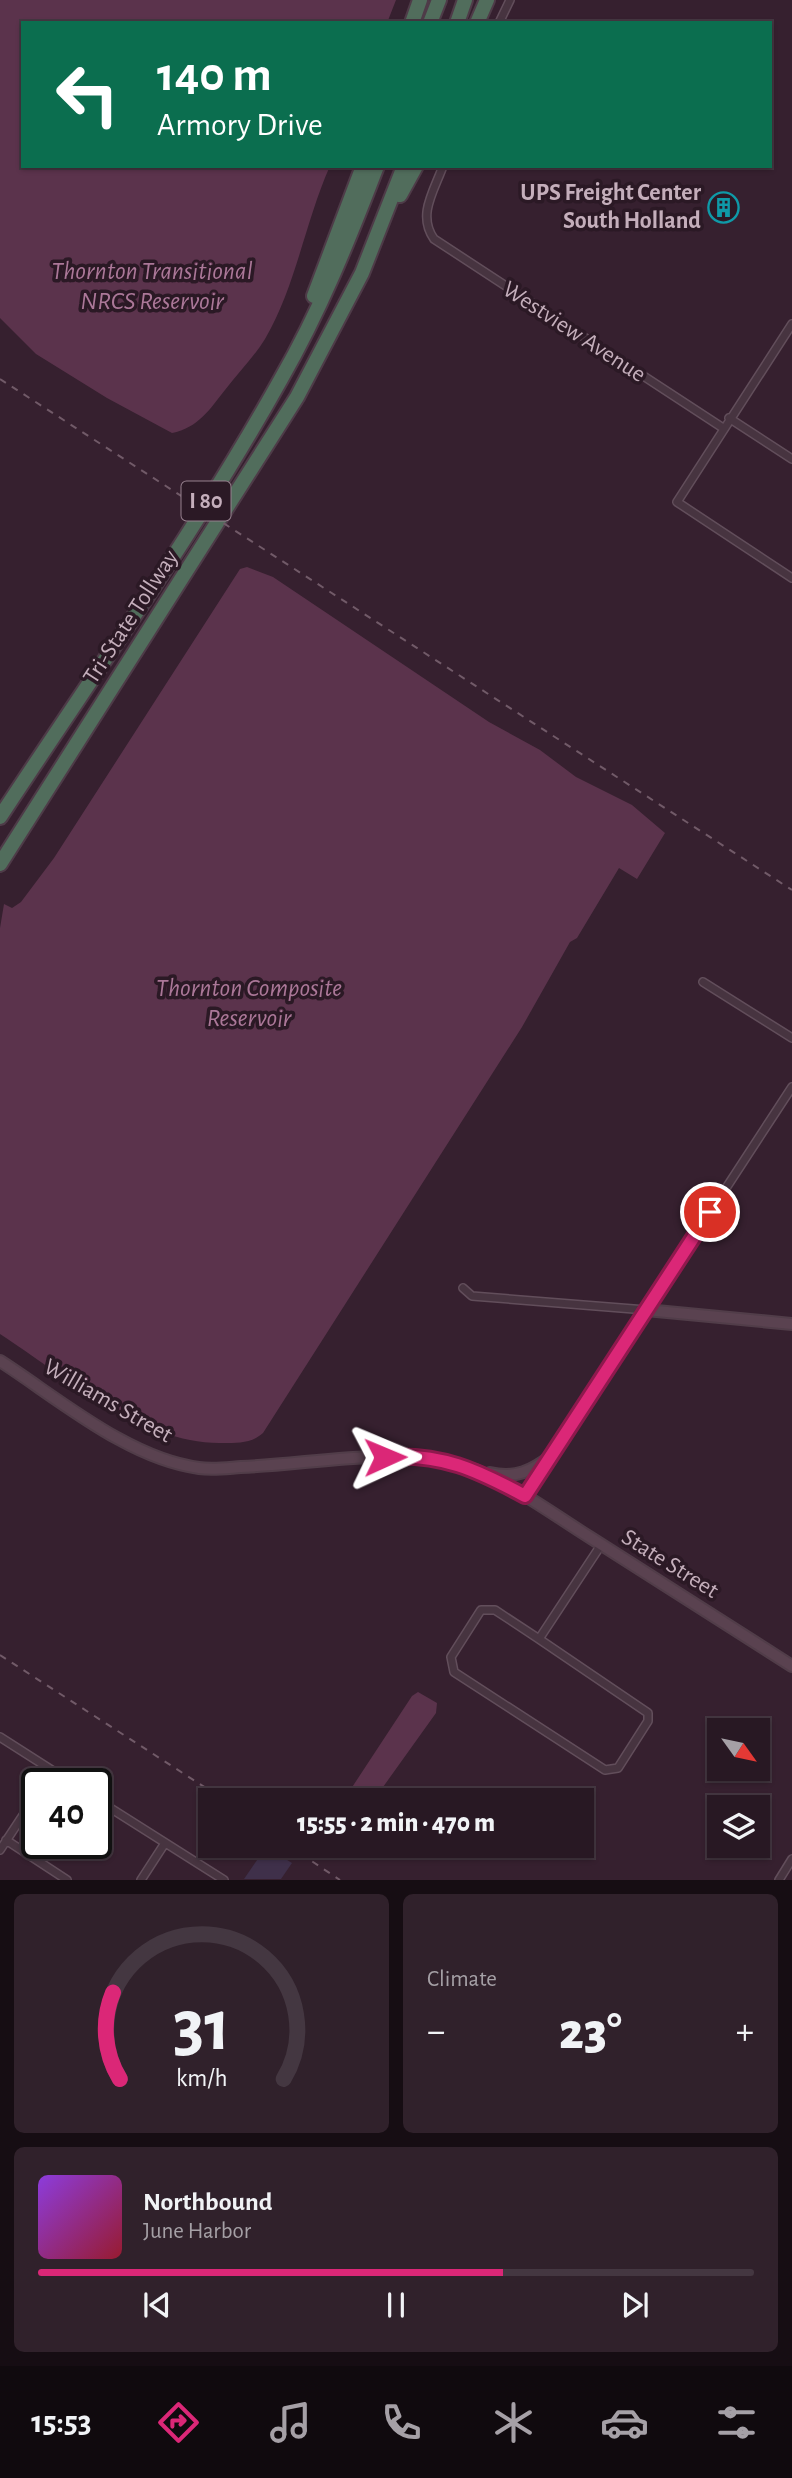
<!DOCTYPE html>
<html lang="en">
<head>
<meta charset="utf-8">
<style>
	:root { --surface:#281823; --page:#30212b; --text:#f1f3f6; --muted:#a5a0a6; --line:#443741; --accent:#db2777 }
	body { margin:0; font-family:"Alegreya Sans",sans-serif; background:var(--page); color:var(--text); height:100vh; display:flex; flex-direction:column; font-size:26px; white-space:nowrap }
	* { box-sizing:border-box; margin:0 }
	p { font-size:23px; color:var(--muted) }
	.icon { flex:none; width:38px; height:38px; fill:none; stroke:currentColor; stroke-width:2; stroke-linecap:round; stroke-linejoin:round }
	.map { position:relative; height:1880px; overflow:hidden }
	.drawer { display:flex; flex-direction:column; gap:14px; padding:14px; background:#160d13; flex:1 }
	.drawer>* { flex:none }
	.guide { position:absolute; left:21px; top:21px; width:751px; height:147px; border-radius:0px; box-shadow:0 2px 5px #0004,0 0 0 2px var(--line); background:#0b6e4f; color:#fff; overflow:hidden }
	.needle { width:46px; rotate:123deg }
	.buttons { position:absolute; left:707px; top:1718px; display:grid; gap:14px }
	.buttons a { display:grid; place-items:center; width:63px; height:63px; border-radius:0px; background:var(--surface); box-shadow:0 2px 5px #0004,0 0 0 2px var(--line); font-size:35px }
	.speed { position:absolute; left:21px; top:1768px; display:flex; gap:14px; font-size:35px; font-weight:700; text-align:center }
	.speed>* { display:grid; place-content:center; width:91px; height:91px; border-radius:50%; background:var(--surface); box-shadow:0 2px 5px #0004,0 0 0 2px var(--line); line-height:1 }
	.speed .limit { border:4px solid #111; border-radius:10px; background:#fff; color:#111 }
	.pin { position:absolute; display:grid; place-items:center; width:60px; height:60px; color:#fff; margin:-30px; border:4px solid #fff; border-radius:50%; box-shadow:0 2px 7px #0007 }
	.me { position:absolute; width:77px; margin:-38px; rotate:89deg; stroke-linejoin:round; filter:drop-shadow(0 0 5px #0008) }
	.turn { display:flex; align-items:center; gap:24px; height:147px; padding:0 21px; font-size:32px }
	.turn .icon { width:91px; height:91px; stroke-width:2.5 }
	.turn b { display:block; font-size:49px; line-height:60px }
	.big { font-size:52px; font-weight:800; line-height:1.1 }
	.drawer .tile { flex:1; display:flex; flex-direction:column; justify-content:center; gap:10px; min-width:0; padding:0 24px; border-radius:10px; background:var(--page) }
	.drawer .dial { align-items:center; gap:0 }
	.dial svg { height:182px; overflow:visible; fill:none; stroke:var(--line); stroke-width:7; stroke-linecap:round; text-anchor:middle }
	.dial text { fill:var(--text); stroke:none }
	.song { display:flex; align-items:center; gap:21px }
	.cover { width:84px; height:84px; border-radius:10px; background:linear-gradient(135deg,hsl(270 70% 55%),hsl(350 70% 35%)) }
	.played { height:7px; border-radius:4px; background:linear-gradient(90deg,var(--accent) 65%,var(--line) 65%) }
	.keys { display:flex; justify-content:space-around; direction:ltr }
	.heat { display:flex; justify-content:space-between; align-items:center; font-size:38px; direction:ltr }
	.drawer .tiles { flex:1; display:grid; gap:14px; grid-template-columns:1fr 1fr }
	.tile:last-child { grid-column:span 2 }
	.trip { position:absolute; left:198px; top:1788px; width:396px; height:70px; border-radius:0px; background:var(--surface); box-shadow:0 2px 5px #0004,0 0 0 2px var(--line); font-weight:800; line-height:70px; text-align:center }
	.tab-bar { display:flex; height:112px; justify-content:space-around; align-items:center; background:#100a0e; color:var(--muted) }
	.tab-bar .icon { width:49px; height:49px }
	.tab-bar .current { color:var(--accent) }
	.tab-bar b { font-size:32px; color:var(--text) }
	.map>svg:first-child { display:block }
</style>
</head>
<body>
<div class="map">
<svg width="792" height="1880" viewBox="0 0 792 1880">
	<rect width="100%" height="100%" fill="#36202f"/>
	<path fill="#3f304a" d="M266,1847L292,1863L281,1879H244Z"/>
	<path fill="#5b334c" d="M0,0H396L387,23H23V166H330C305,222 296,286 265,339C254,357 238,373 225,390C210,409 198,428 172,433L107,398L36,354L0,318Z
		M247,567L273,577L489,722L540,750L576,777L632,805L665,833L637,879L619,868L577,938L570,942L522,1027L263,1433C252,1443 238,1443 223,1443C143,1445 66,1377 0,1334V928L4,904L12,908L21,902L54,858L240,569Z
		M418,1692L437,1703L436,1713L373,1801H343L412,1696Z"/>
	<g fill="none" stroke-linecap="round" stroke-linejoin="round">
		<defs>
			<path id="street" d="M499,23L510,0
				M443,166C434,191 417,215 434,239L723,428
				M792,324L677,502L792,578
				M729,418L792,459
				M703,982L792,1038
				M463,1288L472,1296L646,1310
				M525,1496L792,1087
				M539,1639L648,1713V1721L618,1768L605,1770L454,1672L451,1657L481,1610H495L539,1639L601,1545
				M0,1737L72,1783
				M44,1783L52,1771
				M96,1799L224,1880
				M6,1840L67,1880
				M0,1850L37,1794
				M141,1880L165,1843
				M779,1880L792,1859"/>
			<path id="secondary" d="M646,1310L792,1324
				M0,1361C59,1399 129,1459 199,1468C213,1470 227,1468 241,1467C302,1465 390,1448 447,1461C499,1473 546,1510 591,1538C658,1581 725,1624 792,1666
				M490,1473C515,1479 532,1471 551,1456"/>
			<path id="highway" d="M412,23L420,0
				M430,23L439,0
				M457,23L465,0
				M477,23L487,0
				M400,195L416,166
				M314,296L363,166
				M0,817C95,672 197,530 281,379C320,311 349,239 377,166
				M0,864L297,397L362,273L404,166"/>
		</defs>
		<use href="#street" stroke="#624e5b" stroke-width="10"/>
		<use href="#secondary" stroke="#513d49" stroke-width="14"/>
		<use href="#highway" stroke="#4e3b48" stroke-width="18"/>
		<use href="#street" stroke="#473440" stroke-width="7"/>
		<use href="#secondary" stroke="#5a4250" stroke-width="10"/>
		<use href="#highway" stroke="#516d5c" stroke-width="14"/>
		<path stroke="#715a68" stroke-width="2" stroke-dasharray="7 7" stroke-linecap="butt" d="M0,379L792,890
			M0,1655L226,1801
			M289,1846L340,1880"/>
	</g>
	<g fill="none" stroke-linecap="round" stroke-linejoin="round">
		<defs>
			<path id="route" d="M385,1457C441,1453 477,1470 525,1496L710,1212"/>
		</defs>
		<use href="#route" stroke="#8e194d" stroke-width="18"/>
		<use href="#route" stroke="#db2777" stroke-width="12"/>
	</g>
	<defs>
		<symbol id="building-ring" viewBox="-11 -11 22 22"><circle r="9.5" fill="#2b1925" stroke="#0f9aa8" stroke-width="1.5"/><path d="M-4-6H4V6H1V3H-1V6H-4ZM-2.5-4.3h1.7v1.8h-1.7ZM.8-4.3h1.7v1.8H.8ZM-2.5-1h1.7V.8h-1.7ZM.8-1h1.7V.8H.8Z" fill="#0f9aa8"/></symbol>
	</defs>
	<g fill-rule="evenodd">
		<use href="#building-ring" x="706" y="190" width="35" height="35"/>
	</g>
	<g text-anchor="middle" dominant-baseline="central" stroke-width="7" stroke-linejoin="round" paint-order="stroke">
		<rect fill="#2b1925" stroke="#96818e" stroke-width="2" x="181.5" y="481.5" width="49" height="39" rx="5"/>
		<g font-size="23" font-weight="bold" fill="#c4aebb">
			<text x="206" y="501">I 80</text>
		</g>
		<g font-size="24" font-weight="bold" fill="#c4aebb" stroke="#2b1925" text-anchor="end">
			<text x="701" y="193">UPS Freight Center<tspan x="701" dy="28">South Holland</tspan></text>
		</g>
		<g font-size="24" fill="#c4aebb" stroke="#2b1925">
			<text transform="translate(574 332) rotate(33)">Westview Avenue</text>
			<text transform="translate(131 617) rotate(-57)">Tri-State Tollway</text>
			<text transform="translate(108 1401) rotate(30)">Williams Street</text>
			<text transform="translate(670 1564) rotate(32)">State Street</text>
		</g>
		<g font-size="26" font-style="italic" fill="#ab7798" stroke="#2b1925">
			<text x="152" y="271">Thornton Transitional<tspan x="152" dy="30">NRCS Reservoir</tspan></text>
			<text x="249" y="988">Thornton Composite<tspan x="249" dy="30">Reservoir</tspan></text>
		</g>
	</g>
</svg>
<div class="buttons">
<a><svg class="needle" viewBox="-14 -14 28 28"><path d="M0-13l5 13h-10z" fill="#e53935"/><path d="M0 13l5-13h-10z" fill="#a5a0a6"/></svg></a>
<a><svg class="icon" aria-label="layers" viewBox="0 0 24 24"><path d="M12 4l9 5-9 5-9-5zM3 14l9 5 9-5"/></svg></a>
</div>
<div class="speed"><div class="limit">40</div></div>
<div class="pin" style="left:710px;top:1212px;background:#d93025"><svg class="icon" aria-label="arrive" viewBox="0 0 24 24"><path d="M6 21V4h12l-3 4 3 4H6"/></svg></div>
<svg class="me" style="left:385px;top:1457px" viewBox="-20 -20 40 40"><path d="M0-17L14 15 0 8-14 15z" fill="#db2777" stroke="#fff" stroke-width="4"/></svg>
<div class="trip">15:55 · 2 min · 470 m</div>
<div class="guide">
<div class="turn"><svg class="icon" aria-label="left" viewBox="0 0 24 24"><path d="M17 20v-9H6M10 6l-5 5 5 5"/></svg><div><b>140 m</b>Armory Drive</div></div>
</div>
</div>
<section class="drawer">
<div class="tiles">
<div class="tile dial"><svg viewBox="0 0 100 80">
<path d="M14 69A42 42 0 1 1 86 69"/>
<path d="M14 69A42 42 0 0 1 11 31" stroke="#db2777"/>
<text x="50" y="56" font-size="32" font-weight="700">31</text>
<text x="50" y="72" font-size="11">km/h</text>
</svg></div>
<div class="tile"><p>Climate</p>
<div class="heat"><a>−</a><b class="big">23°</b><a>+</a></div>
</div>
<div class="tile">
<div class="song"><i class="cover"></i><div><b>Northbound</b><p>June Harbor</p></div></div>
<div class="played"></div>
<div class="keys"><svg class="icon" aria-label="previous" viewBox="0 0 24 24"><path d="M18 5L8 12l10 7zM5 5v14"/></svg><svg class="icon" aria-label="pause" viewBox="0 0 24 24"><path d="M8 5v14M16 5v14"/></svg><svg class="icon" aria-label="next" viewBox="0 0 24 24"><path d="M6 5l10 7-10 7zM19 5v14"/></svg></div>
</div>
</div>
</section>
<nav class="tab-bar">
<b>15:53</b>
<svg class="icon current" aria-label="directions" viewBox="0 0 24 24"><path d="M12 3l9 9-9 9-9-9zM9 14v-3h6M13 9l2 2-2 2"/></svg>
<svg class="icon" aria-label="music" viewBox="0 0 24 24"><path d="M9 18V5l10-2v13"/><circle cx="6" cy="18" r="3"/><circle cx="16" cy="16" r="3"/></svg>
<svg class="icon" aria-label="phone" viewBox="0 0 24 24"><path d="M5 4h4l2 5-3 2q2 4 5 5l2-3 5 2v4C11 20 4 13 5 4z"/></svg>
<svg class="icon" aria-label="climate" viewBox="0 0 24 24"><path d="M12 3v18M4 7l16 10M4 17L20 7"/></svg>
<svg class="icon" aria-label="car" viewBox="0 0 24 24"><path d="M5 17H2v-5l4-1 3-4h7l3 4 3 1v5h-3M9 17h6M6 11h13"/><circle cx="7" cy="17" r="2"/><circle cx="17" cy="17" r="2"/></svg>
<svg class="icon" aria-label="filters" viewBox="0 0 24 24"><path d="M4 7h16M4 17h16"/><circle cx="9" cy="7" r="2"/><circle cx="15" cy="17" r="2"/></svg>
</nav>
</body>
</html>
